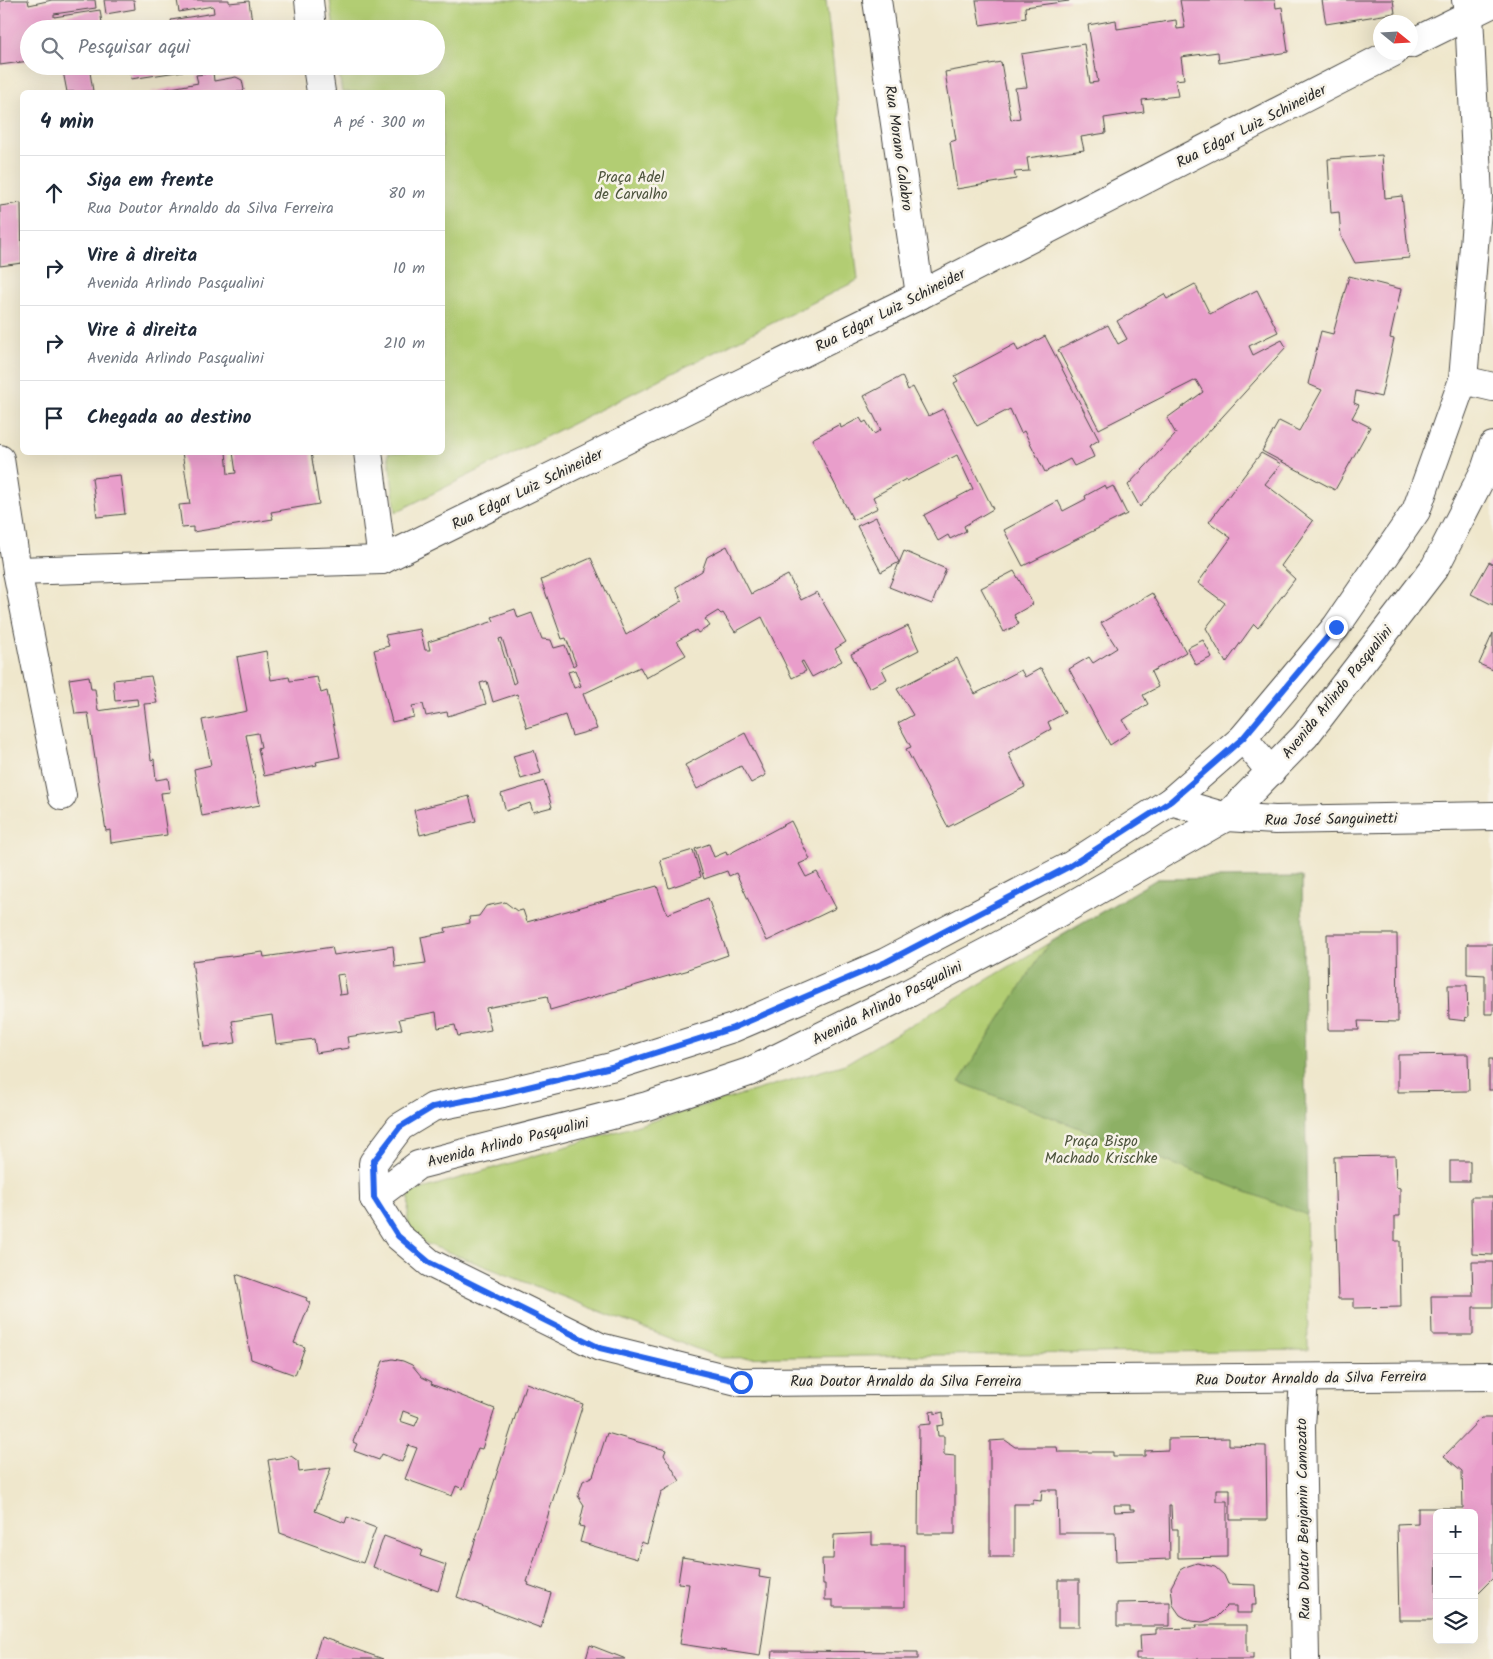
<!DOCTYPE html>
<html lang="pt">
<head>
<meta charset="utf-8">
<style>
	body { margin:0; font-family:Kalam,sans-serif; background:#f6f6f7; color:#1f2937 }
	.controls { position:absolute; right:15px; bottom:15px; display:grid; overflow:hidden; border-radius:8px; box-shadow:0 5px 20px #0002 }
	.controls button { width:45px; height:45px; display:grid; place-items:center; padding:0; border:0; border-bottom:1px solid #e0e1e3; background:#fff; color:#1f2937; font:25px sans-serif }
	.compass { position:absolute; left:1373px; top:15px; width:45px; height:45px; border-radius:50%; background:#fff; box-shadow:0 5px 20px #0002; rotate:108deg }
	.stop { position:absolute; width:15px; height:15px; margin:-11px; border:4px solid #2563eb; border-radius:50%; background:#fff }
	.stop.end { background:#2563eb; border-color:#fff; box-shadow:0 1px 5px #0008 }
	.list { margin:0; padding:0; list-style:none }
	h2 { display:flex; justify-content:space-between; align-items:center; height:65px; margin:0; padding:0 20px; font-size:21px }
	h2 small { font-size:16px; font-weight:400; color:#747a83 }
	.list li { display:grid; grid-template-columns:32px 1fr auto; gap:15px; align-items:center; box-sizing:border-box; height:75px; padding:0 20px; border-top:1px solid #e0e1e3 }
	.list b { display:block; font-size:19px; white-space:nowrap }
	.list p { margin:0; font-size:16px; white-space:nowrap; color:#747a83 }
	.list em { font-size:16px; font-style:normal; color:#747a83 }
	.icon { flex:none; width:28px; height:28px; fill:none; stroke:currentColor; stroke-width:2; stroke-linecap:round; stroke-linejoin:round }
	.map { position:relative; flex:none; width:1493px; height:1659px; overflow:hidden }
	.search { position:absolute; background:#fff; box-shadow:0 5px 20px #0002; left:20px; top:20px; width:425px; height:55px; display:flex; align-items:center; gap:12px; box-sizing:border-box; padding:0 18px; border-radius:28px; color:#747a83; font-size:19px }
	.panel { position:absolute; background:#fff; box-shadow:0 5px 20px #0002; left:20px; top:90px; width:425px; height:365px; border-radius:8px }
	.map>svg:first-child { display:block }
	.green { fill:#b2cd73; stroke:#6e7c4f }
	.forest { fill:#8db065; stroke:#5c6e48 }
	.building { fill:#e99ecb; fill-rule:evenodd }
	.lines { fill:none; stroke-linecap:round; stroke-linejoin:round }
	.minor-casing { stroke:#484743; stroke-width:30 }
	.minor { stroke:#fff; stroke-width:28 }
	.route { stroke:#2563eb; stroke-width:6 }
	.labels { text-anchor:middle; stroke-width:5; stroke-linejoin:round; paint-order:stroke }
	.street-label { font-size:15px; fill:#2b2b2b; stroke:#f7f3e8 }
	.park-label { font-size:15px; fill:#4d543d; stroke:#f7f3e8 }
</style>
</head>
<body>
<div class="map">
<svg width="1493" height="1659" viewBox="0 0 1493 1659">
	<rect width="100%" height="100%" fill="#f7f3e8"/>
	<filter id="ink" filterUnits="userSpaceOnUse"><feTurbulence type="fractalNoise" baseFrequency=".02" numOctaves="2"/><feDisplacementMap in="SourceGraphic" scale="10" xChannelSelector="R" yChannelSelector="G"/><feConvolveMatrix kernelMatrix="1 2 1 2 8 2 1 2 1" color-interpolation-filters="sRGB"/></filter>
	<filter id="wash" filterUnits="userSpaceOnUse"><feTurbulence type="fractalNoise" baseFrequency=".0096" numOctaves="4" result="noise"/><feDisplacementMap in="SourceGraphic" scale="20" xChannelSelector="R" yChannelSelector="G"/><feGaussianBlur stdDeviation="1.12" result="paint"/><feColorMatrix in="noise" values="0 0 0 0 0 0 0 0 0 0 0 0 0 0 0 0 0 1.4 0 .05"/><feComposite in="paint" operator="in"/></filter>
	<g filter="url(#wash)">
		<rect width="100%" height="100%" fill="#efe7cc"/>
		<g class="green">
			<path d="M 330,0 L 826,0 L 858,280 L 396,512 L 388,453 L 442,452 L 442,92 L 342,92 L 338,66 L 436,66 L 436,29 L 334,29 Z"/>
			<path d="M 1302,877 L 1308,1350 L 720,1358 L 407,1236 L 409,1193 L 845,1064 L 1157,879 Z"/>
		</g>
		<path class="forest" d="M 1302,877 L 1307,1215 L 959,1082 L 1048,944 L 1157,879 Z"/>
		<g id="blocks">
			<g class="building">
				<path d="M 8,0 L 28,0 L 29,5 L 52,0 L 95,0 L 96,8 L 54,14 L 54,17 L 100,10 L 102,23 L 83,26 L 84,29 L 29,29 L 29,61 L 0,65 L 0,1 Z"/>
				<path d="M 104,0 L 134,0 L 135,9 L 106,14 Z"/>
				<path d="M 177,0 L 229,0 L 229,3 L 249,1 L 253,29 L 146,29 L 172,24 L 171,20 L 214,13 L 213,6 L 179,12 Z"/>
				<path d="M 976,0 L 1069,0 L 1069,1 L 1025,7 L 1026,18 L 980,25 Z"/>
				<path d="M 1180,0 L 1275,0 L 1276,8 L 1282,7 L 1288,52 L 1219,63 L 1218,52 L 1181,57 L 1184,79 L 1175,80 L 1178,96 L 1142,100 L 1144,112 L 1104,118 L 1106,133 L 1081,137 L 1084,150 L 1027,158 L 1029,171 L 1014,172 L 1016,179 L 957,189 L 950,142 L 956,140 L 945,72 L 1001,62 L 1011,120 L 1020,118 L 1015,88 L 1027,87 L 1021,54 L 1084,44 L 1090,83 L 1098,82 L 1088,25 L 1116,20 L 1117,29 L 1176,20 L 1177,29 L 1185,28 Z"/>
				<path d="M 1322,0 L 1393,0 L 1395,13 L 1326,24 Z"/>
				<path d="M 62,66 L 89,66 L 93,91 L 67,92 Z"/>
				<path d="M 129,66 L 247,66 L 247,67 L 213,72 L 214,81 L 236,77 L 242,80 L 244,90 L 242,92 L 150,92 L 198,83 L 196,75 L 205,74 L 203,68 L 131,79 Z"/>
				<path d="M 1382,155 L 1385,198 L 1402,196 L 1409,258 L 1355,263 L 1341,236 L 1339,212 L 1331,213 L 1328,159 Z"/>
				<path d="M 21,203 L 22,263 L 0,266 L 0,206 Z"/>
				<path d="M 1349,276 L 1401,289 L 1390,338 L 1394,339 L 1381,397 L 1356,391 L 1354,403 L 1359,405 L 1352,418 L 1370,427 L 1335,490 L 1262,451 L 1279,421 L 1299,431 L 1322,390 L 1308,384 L 1321,331 L 1333,334 Z"/>
				<path d="M 1195,284 L 1210,314 L 1257,290 L 1278,332 L 1249,346 L 1253,355 L 1282,340 L 1286,347 L 1140,507 L 1128,485 L 1176,434 L 1167,418 L 1203,392 L 1196,380 L 1099,429 L 1058,350 L 1108,325 L 1118,344 L 1127,339 L 1117,321 L 1164,294 L 1167,299 Z"/>
				<path d="M 1045,336 L 1099,440 L 1089,446 L 1094,457 L 1074,466 L 1070,459 L 1045,472 L 1024,431 L 1021,433 L 1010,409 L 977,426 L 954,383 L 958,381 L 955,376 L 1015,344 L 1018,351 Z"/>
				<path d="M 902,376 L 908,390 L 913,387 L 928,416 L 943,409 L 993,509 L 964,526 L 966,531 L 950,539 L 948,535 L 938,541 L 924,515 L 973,489 L 957,455 L 907,481 L 906,479 L 873,497 L 878,508 L 853,520 L 812,439 L 840,424 L 841,428 L 860,418 L 863,423 L 866,421 L 874,434 L 881,430 L 864,396 Z"/>
				<path d="M 182,452 L 226,452 L 228,474 L 236,473 L 233,452 L 311,452 L 319,504 L 271,512 L 273,519 L 193,532 L 193,527 L 182,528 L 179,505 L 190,504 Z"/>
				<path d="M 1261,453 L 1281,464 L 1265,484 L 1313,521 L 1281,566 L 1295,579 L 1258,628 L 1254,624 L 1226,663 L 1206,628 L 1225,603 L 1198,583 L 1231,538 L 1209,522 Z"/>
				<path d="M 120,475 L 125,514 L 97,517 L 92,478 Z"/>
				<path d="M 1105,485 L 1107,489 L 1113,486 L 1127,514 L 1023,566 L 1004,530 L 1058,501 L 1063,511 L 1086,499 L 1085,496 Z"/>
				<path d="M 876,517 L 899,562 L 881,572 L 857,526 Z"/>
				<path d="M 727,546 L 751,594 L 788,575 L 801,600 L 817,592 L 846,642 L 835,649 L 842,661 L 812,677 L 803,661 L 801,662 L 806,671 L 792,678 L 762,617 L 735,632 L 723,613 L 721,614 L 718,611 L 705,619 L 710,626 L 698,633 L 696,630 L 677,641 L 686,655 L 646,678 L 640,667 L 583,694 L 597,729 L 572,736 L 565,715 L 527,728 L 517,694 L 493,702 L 487,681 L 480,683 L 486,704 L 448,716 L 447,712 L 426,716 L 423,704 L 412,706 L 414,717 L 392,722 L 374,650 L 389,646 L 385,635 L 420,629 L 425,650 L 430,650 L 428,642 L 494,621 L 492,617 L 515,609 L 518,618 L 532,613 L 542,639 L 551,640 L 554,648 L 565,645 L 573,666 L 576,664 L 566,638 L 562,639 L 541,580 L 591,558 L 626,635 L 682,601 L 676,587 L 702,571 L 707,557 ZM 502,638 L 516,682 L 513,684 L 499,639 ZM 575,670 L 581,686 L 574,688 L 568,672 Z"/>
				<path d="M 904,551 L 946,569 L 932,604 L 889,587 Z"/>
				<path d="M 1489,562 L 1493,564 L 1493,605 L 1471,594 Z"/>
				<path d="M 1014,571 L 1033,604 L 1014,615 L 1019,624 L 1004,632 L 981,588 Z"/>
				<path d="M 1152,593 L 1186,652 L 1151,672 L 1158,687 L 1143,695 L 1148,704 L 1123,720 L 1130,732 L 1110,745 L 1069,669 L 1089,657 L 1093,663 L 1117,648 L 1101,623 Z"/>
				<path d="M 908,626 L 919,650 L 882,669 L 887,679 L 869,688 L 851,654 Z"/>
				<path d="M 1493,633 L 1493,670 L 1479,664 Z"/>
				<path d="M 1203,640 L 1212,657 L 1196,665 L 1187,648 Z"/>
				<path d="M 266,651 L 271,680 L 289,677 L 290,681 L 317,677 L 321,693 L 327,691 L 340,757 L 316,762 L 317,765 L 264,776 L 258,748 L 261,747 L 258,733 L 246,735 L 260,805 L 202,816 L 194,769 L 211,765 L 202,720 L 247,711 L 237,657 Z"/>
				<path d="M 957,658 L 975,694 L 1021,670 L 1025,677 L 1041,668 L 1065,713 L 1048,722 L 1051,729 L 1008,753 L 1025,787 L 948,827 L 906,749 L 911,747 L 898,723 L 913,715 L 897,689 Z"/>
				<path d="M 89,676 L 91,689 L 95,689 L 98,711 L 138,705 L 137,699 L 115,701 L 113,680 L 151,676 L 157,703 L 144,704 L 151,760 L 154,759 L 156,780 L 168,778 L 170,792 L 161,793 L 167,835 L 111,843 L 110,830 L 106,831 L 88,713 L 75,714 L 69,679 Z"/>
				<path d="M 745,733 L 766,775 L 751,783 L 741,766 L 697,789 L 685,765 Z"/>
				<path d="M 534,750 L 541,773 L 521,779 L 513,756 Z"/>
				<path d="M 544,781 L 552,807 L 533,812 L 530,803 L 506,811 L 501,794 Z"/>
				<path d="M 469,796 L 476,821 L 420,835 L 414,810 Z"/>
				<path d="M 791,821 L 810,859 L 799,864 L 806,877 L 817,872 L 836,908 L 767,941 L 736,873 L 729,876 L 727,871 L 704,879 L 695,849 L 709,844 L 714,857 L 726,852 L 727,855 Z"/>
				<path d="M 693,850 L 701,877 L 669,888 L 660,860 Z"/>
				<path d="M 657,886 L 667,914 L 708,898 L 728,955 L 688,969 L 689,970 L 550,1010 L 547,996 L 486,1008 L 491,1030 L 458,1036 L 455,1025 L 438,1028 L 436,1012 L 399,1019 L 402,1029 L 347,1037 L 349,1048 L 316,1053 L 314,1039 L 276,1044 L 272,1015 L 232,1021 L 236,1043 L 204,1047 L 192,961 L 263,952 L 264,957 L 332,947 L 334,955 L 393,946 L 395,967 L 426,963 L 421,937 L 446,932 L 445,928 L 470,923 L 469,917 L 479,916 L 486,906 L 505,902 L 517,911 L 523,910 L 527,922 ZM 344,974 L 347,994 L 340,995 L 337,975 Z"/>
				<path d="M 1327,934 L 1397,934 L 1398,1022 L 1358,1021 L 1359,1030 L 1328,1030 Z"/>
				<path d="M 1467,944 L 1493,944 L 1493,1014 L 1485,1014 L 1485,975 L 1467,974 Z"/>
				<path d="M 1448,985 L 1467,985 L 1468,1017 L 1465,1018 L 1466,1021 L 1449,1019 Z"/>
				<path d="M 1468,1054 L 1469,1091 L 1398,1092 L 1398,1055 Z"/>
				<rect x="1489" y="1059" width="4" height="31"/>
				<path d="M 1395,1156 L 1396,1187 L 1400,1188 L 1400,1216 L 1395,1216 L 1395,1241 L 1400,1241 L 1401,1307 L 1354,1308 L 1354,1299 L 1338,1299 L 1334,1157 Z"/>
				<rect x="1450" y="1161" width="20" height="20"/>
				<path d="M 1471,1197 L 1493,1197 L 1493,1255 L 1472,1254 Z"/>
				<path d="M 1472,1262 L 1493,1262 L 1493,1307 L 1473,1307 L 1473,1335 L 1432,1335 L 1431,1296 L 1473,1296 Z"/>
				<path d="M 236,1274 L 272,1287 L 273,1286 L 307,1298 L 306,1300 L 310,1303 L 294,1343 L 305,1347 L 295,1375 L 251,1359 Z"/>
				<path d="M 393,1359 L 403,1361 L 412,1365 L 422,1377 L 432,1382 L 431,1384 L 495,1409 L 482,1449 L 478,1448 L 463,1489 L 456,1486 L 452,1496 L 405,1479 L 417,1448 L 408,1445 L 402,1462 L 382,1454 L 379,1460 L 354,1451 L 357,1444 L 353,1442 L 383,1361 ZM 403,1411 L 419,1417 L 415,1426 L 400,1421 Z"/>
				<path d="M 526,1383 L 583,1404 L 527,1582 L 529,1583 L 528,1585 L 551,1593 L 541,1628 L 457,1597 Z"/>
				<path d="M 935,1411 L 935,1414 L 943,1412 L 944,1425 L 937,1426 L 938,1436 L 944,1436 L 944,1455 L 955,1456 L 955,1534 L 918,1534 L 919,1425 L 931,1424 L 930,1412 Z"/>
				<path d="M 1481,1418 L 1493,1418 L 1493,1578 L 1479,1592 L 1474,1592 L 1474,1513 L 1437,1513 L 1436,1620 L 1399,1620 L 1397,1524 L 1418,1523 L 1418,1508 L 1463,1508 L 1462,1471 L 1444,1456 Z"/>
				<path d="M 607,1433 L 666,1450 L 664,1455 L 680,1481 L 661,1492 L 647,1544 L 641,1542 L 637,1559 L 580,1542 L 584,1527 L 579,1526 L 584,1505 L 578,1496 L 583,1481 L 593,1476 Z"/>
				<path d="M 1229,1438 L 1229,1445 L 1266,1446 L 1267,1520 L 1230,1520 L 1230,1489 L 1216,1489 L 1216,1501 L 1227,1501 L 1227,1557 L 1178,1558 L 1178,1529 L 1172,1529 L 1171,1506 L 1169,1506 L 1170,1559 L 1116,1561 L 1115,1533 L 1058,1533 L 1057,1490 L 1042,1490 L 1041,1501 L 1033,1500 L 1033,1504 L 1014,1504 L 1014,1557 L 990,1557 L 990,1441 L 1005,1440 L 1015,1447 L 1057,1447 L 1058,1452 L 1113,1452 L 1113,1456 L 1145,1456 L 1145,1451 L 1168,1450 L 1168,1439 ZM 1114,1505 L 1130,1505 L 1130,1509 L 1135,1509 L 1135,1511 L 1115,1512 Z"/>
				<path d="M 291,1456 L 298,1461 L 299,1472 L 331,1468 L 315,1511 L 345,1523 L 347,1517 L 376,1528 L 363,1563 L 280,1533 L 268,1460 Z"/>
				<path d="M 872,1533 L 872,1545 L 905,1545 L 905,1607 L 833,1607 L 833,1600 L 825,1600 L 825,1584 L 823,1584 L 822,1559 L 833,1559 L 834,1535 Z"/>
				<path d="M 384,1536 L 422,1550 L 420,1556 L 446,1565 L 438,1591 L 373,1567 Z"/>
				<path d="M 682,1557 L 760,1570 L 759,1577 L 771,1579 L 760,1656 L 680,1644 L 689,1584 L 678,1583 Z"/>
				<path d="M 1197,1563 L 1215,1567 L 1224,1575 L 1228,1584 L 1255,1585 L 1256,1605 L 1252,1605 L 1252,1613 L 1236,1613 L 1236,1606 L 1227,1606 L 1215,1618 L 1203,1622 L 1191,1621 L 1180,1615 L 1173,1605 L 1171,1587 L 1180,1570 L 1185,1567 Z"/>
				<rect x="1058" y="1580" width="21" height="47"/>
				<path d="M 1170,1602 L 1170,1626 L 1117,1626 L 1117,1603 Z"/>
				<path d="M 1196,1625 L 1247,1625 L 1247,1652 L 1253,1653 L 1253,1659 L 1136,1659 L 1136,1653 L 1141,1653 L 1140,1635 L 1156,1634 L 1156,1629 L 1197,1628 Z"/>
				<path d="M 321,1637 L 383,1659 L 314,1659 Z"/>
				<path d="M 590,1645 L 626,1659 L 586,1659 Z"/>
				<path d="M 773,1651 L 918,1652 L 918,1659 L 772,1659 Z"/>
			</g>
		</g>
	</g>
	<g filter="url(#ink)">
		<use href="#blocks" fill-opacity="0" stroke="#484743" stroke-width="1"/>
		<g class="lines">
			<defs>
				<g id="minor">
					<path d="M 309,0 L 312,29"/>
					<path d="M 877,0 L 920,295"/>
					<path d="M 1410,44 L 1493,3"/>
					<path d="M 317,66 L 321,92"/>
					<path d="M 1463,380 L 1493,387"/>
					<path d="M 368,452 L 382,560"/>
					<path d="M 0,459 L 17,571 L 62,796"/>
					<path d="M 17,571 L 382,560 L 920,295 L 1394,52"/>
					<path d="M 1243,738 L 1271,772"/>
					<path d="M 1171,801 L 1226,817 L 1275,820 L 1493,816"/>
					<path d="M 374,1198 L 373,1163 L 400,1127 L 433,1107 L 503,1093 L 611,1067 L 733,1028 L 886,962 L 1070,866 L 1171,801 L 1243,738 L 1336,627 L 1416,511 L 1463,380 L 1478,197 L 1469,15 L 1466,0"/>
					<path d="M 374,1198 L 418,1165 L 647,1106 L 749,1072 L 909,993 L 1023,933 L 1226,817 L 1305,736 L 1435,567 L 1485,470 L 1493,446"/>
					<path d="M 374,1198 L 398,1236 L 430,1263 L 600,1347 L 741,1382 L 1493,1376"/>
					<path d="M 1304,1379 L 1301,1427 L 1305,1659"/>
				</g>
			</defs>
			<use href="#minor" class="minor-casing"/>
			<use href="#minor" class="minor"/>
		</g>
	</g>
	<g class="lines" filter="url(#ink)">
		<path class="route" d="M 741,1382 L 600,1348 L 430,1263 L 398,1236 L 374,1198 L 373,1162 L 400,1127 L 433,1107 L 503,1093 L 611,1067 L 733,1028 L 886,962 L 1070,866 L 1171,801 L 1243,738 L 1336,627"/>
	</g>
	<g class="labels">
		<g class="street-label">
			<text transform="translate(1251 126) rotate(-27)" y="5">Rua Edgar Luiz Schineider</text>
			<text transform="translate(899 148) rotate(82)" y="5">Rua Morano Calabro</text>
			<text transform="translate(890 310) rotate(-27)" y="5">Rua Edgar Luiz Schineider</text>
			<text transform="translate(527 489) rotate(-26)" y="5">Rua Edgar Luiz Schineider</text>
			<text transform="translate(1337 692) rotate(-51)" y="5">Avenida Arlindo Pasqualini</text>
			<text transform="translate(1331 819) rotate(-1)" y="5">Rua José Sanguinetti</text>
			<text transform="translate(887 1003) rotate(-27)" y="5">Avenida Arlindo Pasqualini</text>
			<text transform="translate(508 1142) rotate(-14)" y="5">Avenida Arlindo Pasqualini</text>
			<text transform="translate(1311 1378) rotate(-1)" y="5">Rua Doutor Arnaldo da Silva Ferreira</text>
			<text x="906" y="1386">Rua Doutor Arnaldo da Silva Ferreira</text>
			<text transform="translate(1303 1519) rotate(-91)" y="5">Rua Doutor Benjamin Camozato</text>
		</g>
		<g class="park-label">
			<text x="631" y="182">Praça Adel<tspan x="631" dy="17">de Carvalho</tspan></text>
			<text x="1101" y="1146">Praça Bispo<tspan x="1101" dy="17">Machado Krischke</tspan></text>
		</g>
	</g>
</svg>
<div class="controls">
<button>+</button>
<button>−</button>
<button><svg class="icon" aria-label="layers" viewBox="0 0 24 24"><path d="M12 4l9 5-9 5-9-5zM3 14l9 5 9-5"/></svg></button>
</div>
<svg class="compass" viewBox="-18 -18 36 36"><path d="M0-13l5 13h-10z" fill="#e53935"/><path d="M0 13l5-13h-10z" fill="#747a83"/></svg>
<div class="stop" style="left:741px;top:1382px"></div>
<div class="stop end" style="left:1336px;top:627px"></div>
<div class="search"><svg class="icon" aria-label="search" viewBox="0 0 24 24"><circle cx="10" cy="10" r="6"/><path d="M15 15l6 6"/></svg>Pesquisar aqui</div>
<section class="panel">
<h2>4 min<small>A pé · 300 m</small></h2>
<ul class="list">
<li><svg class="icon" aria-label="ahead" viewBox="0 0 24 24"><path d="M12 20V5M6 11l6-6 6 6"/></svg><div><b>Siga em frente</b><p>Rua Doutor Arnaldo da Silva Ferreira</p></div><em>80 m</em></li>
<li><svg class="icon" aria-label="right" viewBox="0 0 24 24"><path d="M7 20v-9h11M14 6l5 5-5 5"/></svg><div><b>Vire à direita</b><p>Avenida Arlindo Pasqualini</p></div><em>10 m</em></li>
<li><svg class="icon" aria-label="right" viewBox="0 0 24 24"><path d="M7 20v-9h11M14 6l5 5-5 5"/></svg><div><b>Vire à direita</b><p>Avenida Arlindo Pasqualini</p></div><em>210 m</em></li>
<li><svg class="icon" aria-label="arrive" viewBox="0 0 24 24"><path d="M6 21V4h12l-3 4 3 4H6"/></svg><div><b>Chegada ao destino</b></div></li>
</ul>
</section>
</div>
</body>
</html>
